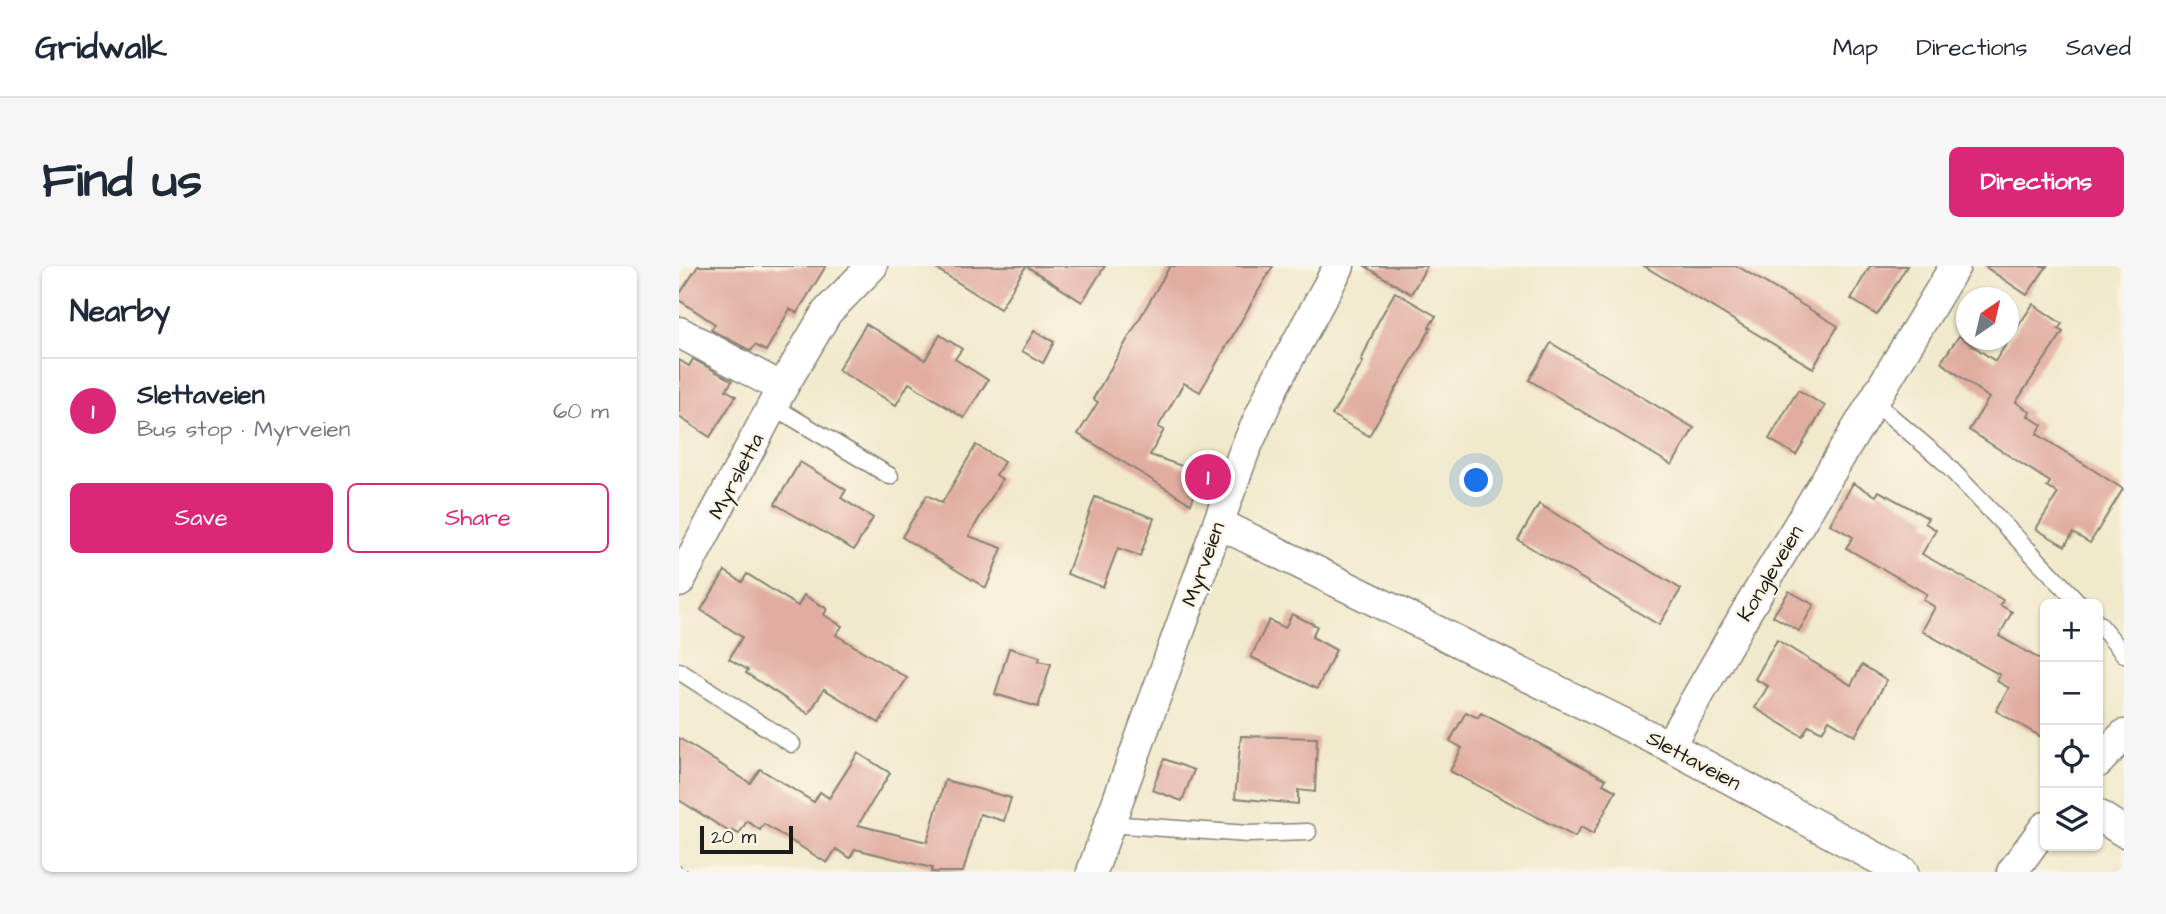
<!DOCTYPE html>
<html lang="en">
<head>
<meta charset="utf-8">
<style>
	body { margin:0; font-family:"Architects Daughter",sans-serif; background:#f6f6f7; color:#1f2937 }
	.controls { position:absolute; right:21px; bottom:21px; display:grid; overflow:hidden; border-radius:10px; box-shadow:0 2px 5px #0004 }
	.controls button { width:63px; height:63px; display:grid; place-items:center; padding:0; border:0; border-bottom:2px solid #e0e1e3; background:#fff; color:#1f2937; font:35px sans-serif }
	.compass { position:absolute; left:1277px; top:21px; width:63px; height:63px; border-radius:50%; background:#fff; box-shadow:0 2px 5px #0004; rotate:34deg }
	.scale { position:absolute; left:21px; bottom:18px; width:93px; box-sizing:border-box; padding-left:7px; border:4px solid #1c1c1c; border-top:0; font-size:19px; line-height:24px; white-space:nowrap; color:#1c1c1c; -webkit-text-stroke:5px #fcf5e5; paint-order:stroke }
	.you { position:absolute; left:798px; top:215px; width:24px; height:24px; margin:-18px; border:5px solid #fff; border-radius:50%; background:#1a73e8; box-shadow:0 0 0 10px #1a73e833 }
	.badge { display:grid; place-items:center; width:46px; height:46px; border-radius:50%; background:#db2777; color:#fff; font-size:23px; font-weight:700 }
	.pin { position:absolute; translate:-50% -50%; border:4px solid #fff; box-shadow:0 2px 7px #0006 }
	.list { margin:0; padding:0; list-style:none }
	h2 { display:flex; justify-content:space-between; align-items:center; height:91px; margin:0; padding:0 28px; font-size:30px }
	h2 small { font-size:23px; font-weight:400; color:#747a83 }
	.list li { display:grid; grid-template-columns:46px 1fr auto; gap:21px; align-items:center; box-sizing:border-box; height:105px; padding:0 28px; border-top:2px solid #e0e1e3 }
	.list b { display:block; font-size:26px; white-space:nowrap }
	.list p { margin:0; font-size:23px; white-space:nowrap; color:#747a83 }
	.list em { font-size:23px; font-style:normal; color:#747a83 }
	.actions { display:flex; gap:14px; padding:21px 28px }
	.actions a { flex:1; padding:16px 0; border:2px solid #db2777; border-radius:10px; text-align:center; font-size:24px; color:#db2777 }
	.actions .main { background:#db2777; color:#fff }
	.icon { flex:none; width:38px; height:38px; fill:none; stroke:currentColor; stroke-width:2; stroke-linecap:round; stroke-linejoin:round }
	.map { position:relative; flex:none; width:1445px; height:606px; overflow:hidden; border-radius:10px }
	header { display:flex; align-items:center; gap:42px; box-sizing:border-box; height:98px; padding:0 35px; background:#fff; border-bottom:2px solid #e0e1e3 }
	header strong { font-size:33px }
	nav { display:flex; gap:38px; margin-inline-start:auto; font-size:24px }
	.intro { display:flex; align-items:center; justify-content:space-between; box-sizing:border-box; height:168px; padding:0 42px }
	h1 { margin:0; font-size:49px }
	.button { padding:18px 32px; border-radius:10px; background:#db2777; color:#fff; font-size:24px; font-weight:700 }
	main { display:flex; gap:42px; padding:0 42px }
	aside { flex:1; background:#fff; border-radius:10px; box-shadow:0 2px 5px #0004 }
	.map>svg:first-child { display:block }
	.building { fill:#e1ada1 }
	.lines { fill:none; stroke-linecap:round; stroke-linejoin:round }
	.service-casing { stroke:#868274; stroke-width:19 }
	.minor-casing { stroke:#868274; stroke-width:33 }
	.path { stroke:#868274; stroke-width:4.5; stroke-dasharray:2 5; stroke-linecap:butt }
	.service { stroke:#fff; stroke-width:16 }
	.minor { stroke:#fff; stroke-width:30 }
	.labels { text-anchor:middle; stroke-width:5; stroke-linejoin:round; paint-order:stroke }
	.street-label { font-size:21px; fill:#1c1c1c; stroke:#fcf5e5 }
</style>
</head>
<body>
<header>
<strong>Gridwalk</strong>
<nav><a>Map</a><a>Directions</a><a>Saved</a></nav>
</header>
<div class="intro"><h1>Find us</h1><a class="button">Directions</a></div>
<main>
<aside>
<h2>Nearby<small></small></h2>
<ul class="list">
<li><span class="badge">1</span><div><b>Slettaveien</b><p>Bus stop · Myrveien</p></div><em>60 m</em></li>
</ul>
<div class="actions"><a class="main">Save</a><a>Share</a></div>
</aside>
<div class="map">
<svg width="1445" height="606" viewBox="0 0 1445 606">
	<rect width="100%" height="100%" fill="#fcf5e5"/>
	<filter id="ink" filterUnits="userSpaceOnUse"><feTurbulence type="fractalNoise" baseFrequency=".0143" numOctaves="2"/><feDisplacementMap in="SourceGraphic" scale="14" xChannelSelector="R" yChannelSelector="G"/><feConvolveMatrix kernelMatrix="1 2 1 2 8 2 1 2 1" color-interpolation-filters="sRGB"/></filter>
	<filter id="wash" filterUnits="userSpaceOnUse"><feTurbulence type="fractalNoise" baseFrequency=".00686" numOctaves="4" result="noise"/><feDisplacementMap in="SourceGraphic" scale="28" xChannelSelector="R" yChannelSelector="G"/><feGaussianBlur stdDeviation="1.57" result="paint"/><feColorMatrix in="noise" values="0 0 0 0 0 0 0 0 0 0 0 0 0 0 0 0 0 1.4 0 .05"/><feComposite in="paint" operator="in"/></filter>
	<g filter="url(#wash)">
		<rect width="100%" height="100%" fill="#f1e9cc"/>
		<g id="blocks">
			<g class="building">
				<path d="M 19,0 L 147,0 L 118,47 L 111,43 L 87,85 L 76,79 L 72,85 L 32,64 L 36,58 L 0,34 L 0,29 Z"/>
				<path d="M 253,0 L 426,0 L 403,36 L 347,0 L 321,43 Z"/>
				<path d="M 491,0 L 594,0 L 521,126 L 505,117 L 479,161 L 485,164 L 471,189 L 523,207 L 512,238 L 399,168 L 419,136 L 414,133 Z"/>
				<path d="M 686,0 L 748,0 L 732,28 Z"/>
				<path d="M 965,0 L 1058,0 L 1159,60 L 1134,102 Z"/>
				<path d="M 1191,0 L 1228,0 L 1198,49 L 1172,33 Z"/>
				<path d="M 1305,0 L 1368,0 L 1348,29 Z"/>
				<path d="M 716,26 L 757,50 L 750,61 L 752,62 L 690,170 L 653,149 L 684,96 L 682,95 L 698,58 Z"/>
				<path d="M 1354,38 L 1383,58 L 1379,63 L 1384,66 L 1337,136 L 1351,146 L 1349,150 L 1363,159 L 1358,168 L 1444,223 L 1411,277 L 1394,267 L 1386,280 L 1357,263 L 1379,227 L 1368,221 L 1371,216 L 1290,164 L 1310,132 L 1262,96 L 1280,70 L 1316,95 Z"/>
				<path d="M 187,58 L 246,94 L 261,69 L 283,83 L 276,93 L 309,114 L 285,152 L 230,117 L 217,139 L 159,104 Z"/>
				<path d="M 355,65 L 375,76 L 364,97 L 343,85 Z"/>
				<path d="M 872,77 L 1015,162 L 993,199 L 850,114 Z"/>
				<path d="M 14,93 L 53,115 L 47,124 L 57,130 L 31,171 L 0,151 L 0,94 L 10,100 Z"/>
				<path d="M 1119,124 L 1146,140 L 1117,189 L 1090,173 Z"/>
				<path d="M 297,179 L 325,196 L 317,209 L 323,213 L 290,270 L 323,282 L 307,322 L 223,271 L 248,229 L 263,237 Z"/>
				<path d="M 121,196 L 167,224 L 162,232 L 194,252 L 175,284 L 96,238 Z"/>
				<path d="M 1174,217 L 1197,230 L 1200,225 L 1249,252 L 1246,257 L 1257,264 L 1243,288 L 1324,334 L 1321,339 L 1333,346 L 1320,370 L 1366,396 L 1366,473 L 1317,445 L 1330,422 L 1318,415 L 1321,409 L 1243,365 L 1256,341 L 1244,334 L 1248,328 L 1167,282 L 1174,271 L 1151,258 Z"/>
				<path d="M 416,231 L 475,252 L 461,290 L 439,282 L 424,321 L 388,308 Z"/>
				<path d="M 860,238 L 1002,323 L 980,359 L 839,274 Z"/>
				<path d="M 46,305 L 63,316 L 68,308 L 119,340 L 125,329 L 148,343 L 145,349 L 163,360 L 157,369 L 228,412 L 200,457 L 145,423 L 130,448 L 67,407 L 69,404 L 50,393 L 63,371 L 22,344 Z"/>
				<path d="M 1110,325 L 1135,339 L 1120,365 L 1094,350 Z"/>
				<path d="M 613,348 L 638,360 L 633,371 L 657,384 L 638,423 L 572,391 L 590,354 L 606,362 Z"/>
				<path d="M 1098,374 L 1172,419 L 1183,399 L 1208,414 L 1176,470 L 1150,454 L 1143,466 L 1130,459 L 1123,470 L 1076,442 L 1089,420 L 1076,413 Z"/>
				<path d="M 330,382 L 361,391 L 360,395 L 372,398 L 359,441 L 316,428 Z"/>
				<path d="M 787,446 L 799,452 L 802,447 L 927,513 L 924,518 L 937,525 L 914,568 L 902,561 L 896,571 L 771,505 L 783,482 L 771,475 Z"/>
				<path d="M 562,470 L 638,472 L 636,526 L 619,524 L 619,538 L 556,532 Z"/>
				<path d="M 0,472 L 71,517 L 81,503 L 135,536 L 141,526 L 150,532 L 179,487 L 211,507 L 179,559 L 248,576 L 266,514 L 332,532 L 325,555 L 301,548 L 284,606 L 252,606 L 253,602 L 176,583 L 171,592 L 157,583 L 148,597 L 85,558 L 81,564 L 68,555 L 60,568 L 54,565 L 52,567 L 0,534 Z"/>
				<path d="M 485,493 L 515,504 L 503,535 L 473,524 Z"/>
			</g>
		</g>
	</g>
	<g filter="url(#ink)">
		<use href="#blocks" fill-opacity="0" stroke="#868274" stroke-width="2"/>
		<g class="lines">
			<defs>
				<g id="service">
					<path d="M 1195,136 L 1262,193 L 1401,338"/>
					<path d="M 94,140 L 211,210"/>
					<path d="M 1419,357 L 1445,388"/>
					<path d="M 0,405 L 113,478"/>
					<path d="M 430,558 L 569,568 L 629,566"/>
				</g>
				<g id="minor">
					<path d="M 0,66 L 103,122"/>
					<path d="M 539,257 L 990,480 L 1224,606"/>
					<path d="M 0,316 L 103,122 L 148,46 L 193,0"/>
					<path d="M 990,480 L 1069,343 L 1276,0"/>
					<path d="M 1419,496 L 1445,469"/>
					<path d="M 1419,549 L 1445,566"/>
					<path d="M 413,606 L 565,186 L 595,119 L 660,0"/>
					<path d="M 1333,606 L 1366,561"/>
				</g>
			</defs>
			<use href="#service" class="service-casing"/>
			<use href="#minor" class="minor-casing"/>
			<path class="path" d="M 0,601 L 8,606"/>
			<use href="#service" class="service"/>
			<use href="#minor" class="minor"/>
		</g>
	</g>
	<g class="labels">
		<g class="street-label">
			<text transform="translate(57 210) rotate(-62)" y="7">Myrsletta</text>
			<text transform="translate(524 298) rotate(-70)" y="7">Myrveien</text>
			<text transform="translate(1091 307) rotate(-59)" y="7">Kongleveien</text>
			<text transform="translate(1015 494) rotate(28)" y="7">Slettaveien</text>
		</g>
	</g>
</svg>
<div class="controls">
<button>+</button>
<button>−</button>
<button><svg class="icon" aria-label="locate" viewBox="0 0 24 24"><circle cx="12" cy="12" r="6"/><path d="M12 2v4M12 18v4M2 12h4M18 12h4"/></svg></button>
<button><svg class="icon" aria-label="layers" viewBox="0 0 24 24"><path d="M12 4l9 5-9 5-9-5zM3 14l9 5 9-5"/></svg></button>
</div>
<svg class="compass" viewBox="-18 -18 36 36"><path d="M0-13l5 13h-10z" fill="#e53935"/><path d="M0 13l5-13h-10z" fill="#747a83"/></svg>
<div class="scale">20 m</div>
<div class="you"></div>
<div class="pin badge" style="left:529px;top:211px">1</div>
</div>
</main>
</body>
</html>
